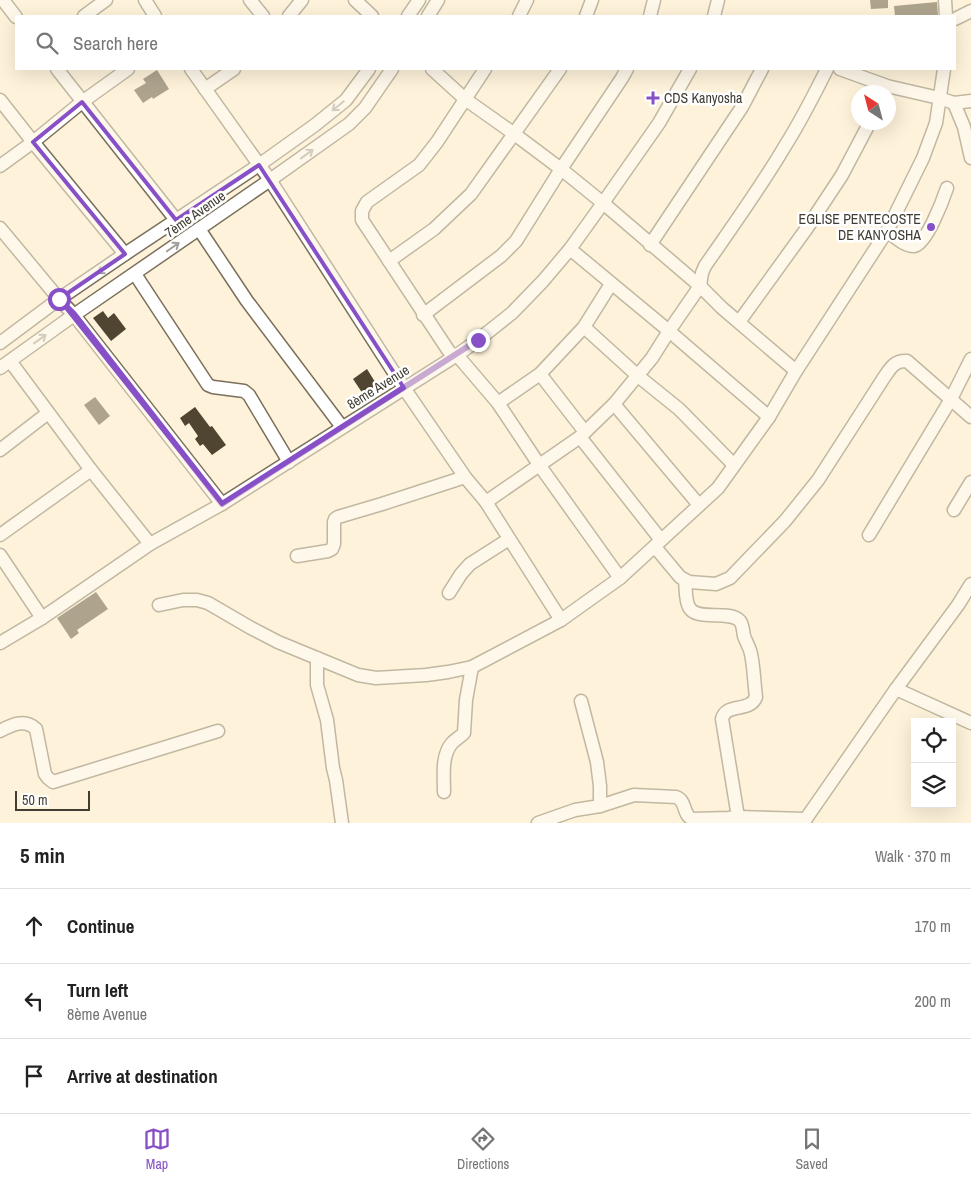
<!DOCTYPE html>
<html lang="en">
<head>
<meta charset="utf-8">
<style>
	body { margin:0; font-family:"Archivo Narrow",sans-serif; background:#f6f6f6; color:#222 }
	.controls { position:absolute; right:15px; bottom:15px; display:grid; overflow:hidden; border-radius:0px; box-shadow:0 5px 20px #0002 }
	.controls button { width:45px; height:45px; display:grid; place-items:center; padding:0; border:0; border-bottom:1px solid #e0e0e0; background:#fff; color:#222; font:25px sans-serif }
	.compass { position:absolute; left:851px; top:85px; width:45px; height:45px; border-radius:50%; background:#fff; box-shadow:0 5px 20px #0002; rotate:324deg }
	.scale { position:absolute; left:15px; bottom:12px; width:75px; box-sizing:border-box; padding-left:5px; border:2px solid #413d33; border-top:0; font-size:14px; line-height:18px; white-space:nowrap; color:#413d33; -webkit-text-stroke:4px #fff; paint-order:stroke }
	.stop { position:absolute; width:15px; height:15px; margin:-11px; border:4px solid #8750c7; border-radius:50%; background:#fff }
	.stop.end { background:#8750c7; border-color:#fff; box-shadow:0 1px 5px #0008 }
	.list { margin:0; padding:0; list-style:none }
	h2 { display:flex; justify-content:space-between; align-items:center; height:65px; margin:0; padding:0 20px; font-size:21px }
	h2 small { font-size:16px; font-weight:400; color:#767676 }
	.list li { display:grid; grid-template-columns:32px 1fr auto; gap:15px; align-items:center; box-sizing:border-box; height:75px; padding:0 20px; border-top:1px solid #e0e0e0 }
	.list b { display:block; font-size:19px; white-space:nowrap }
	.list p { margin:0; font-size:16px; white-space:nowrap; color:#767676 }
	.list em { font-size:16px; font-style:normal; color:#767676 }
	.icon { flex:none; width:28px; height:28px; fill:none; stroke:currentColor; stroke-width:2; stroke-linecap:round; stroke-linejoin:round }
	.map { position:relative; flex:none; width:971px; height:823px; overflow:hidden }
	.search { position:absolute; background:#fff; box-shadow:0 5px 20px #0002; left:15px; right:15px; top:15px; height:55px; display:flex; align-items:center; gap:12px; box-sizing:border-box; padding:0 18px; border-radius:0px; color:#767676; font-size:19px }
	.sheet { height:290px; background:#fff }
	nav { display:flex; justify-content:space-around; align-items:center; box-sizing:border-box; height:70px; border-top:1px solid #e0e0e0; background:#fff; font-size:14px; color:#767676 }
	nav a { display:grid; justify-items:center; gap:2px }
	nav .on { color:#8750c7 }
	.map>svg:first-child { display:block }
	.building { fill:#4f4531 }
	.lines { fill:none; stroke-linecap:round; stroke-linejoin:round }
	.minor-casing { stroke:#7a6f5a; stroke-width:15 }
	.minor { stroke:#fff; stroke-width:12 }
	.oneway { stroke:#a09e99 }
	.route { stroke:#8750c7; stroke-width:6 }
	.marked { fill:none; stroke:#8750c7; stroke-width:4; stroke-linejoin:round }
	.poi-dot { fill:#8750c7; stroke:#fff; stroke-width:2 }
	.labels { text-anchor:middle; stroke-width:5; stroke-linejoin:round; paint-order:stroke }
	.poi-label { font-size:14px; fill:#413d33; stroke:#fff; text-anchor:start }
	.street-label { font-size:14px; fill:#413d33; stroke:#fff }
</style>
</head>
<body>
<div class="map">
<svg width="971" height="823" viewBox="0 0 971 823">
	<rect width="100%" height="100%" fill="#fef2da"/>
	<g class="building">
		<path d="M 870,0 L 888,0 L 888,8 L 871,9 Z"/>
		<path d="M 937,2 L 938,16 L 895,16 L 894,6 Z"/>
		<path d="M 157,70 L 169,89 L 153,99 L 152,97 L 143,103 L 134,90 L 146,83 L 143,79 Z"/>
		<path d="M 103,311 L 108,318 L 114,313 L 126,329 L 111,341 L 93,318 Z"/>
		<path d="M 367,369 L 377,385 L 363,394 L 353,379 Z"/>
		<path d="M 95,397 L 110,416 L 99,425 L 84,405 Z"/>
		<path d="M 195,407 L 210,427 L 212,426 L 226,445 L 212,455 L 203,444 L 200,446 L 195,439 L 198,436 L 189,423 L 185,426 L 180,418 Z"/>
		<path d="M 96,592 L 108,609 L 77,630 L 79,633 L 71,639 L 57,618 Z"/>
	</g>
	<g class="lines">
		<defs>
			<g id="minor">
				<path d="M 3,0 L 16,17"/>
				<path d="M 145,0 L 155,16"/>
				<path d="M 250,0 L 263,16"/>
				<path d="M 355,0 L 372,16"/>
				<path d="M 945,0 L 946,16"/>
				<path d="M 84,16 L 106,0"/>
				<path d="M 289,16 L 302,0"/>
				<path d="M 408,16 L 419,0"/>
				<path d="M 428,16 L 438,0"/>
				<path d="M 519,16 L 527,0"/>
				<path d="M 586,16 L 592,0"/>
				<path d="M 650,16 L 654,0"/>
				<path d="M 714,16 L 718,0"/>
				<path d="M 955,19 L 971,11"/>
				<path d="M 57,69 L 176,220"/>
				<path d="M 191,69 L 270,180 L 404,388 L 465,477 L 486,502 L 561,620"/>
				<path d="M 432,69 L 465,99 L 513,133 L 561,169 L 603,203 L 700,286 L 722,308 L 796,371"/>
				<path d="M 485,69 L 437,142 L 419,165 L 367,202 L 362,211 L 362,220 L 448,350 L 451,354 L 457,355 L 498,403 L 540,466 L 620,578"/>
				<path d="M 840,69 L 887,86 L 939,98 L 954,103 L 971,101"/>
				<path d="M 205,89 L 234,69"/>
				<path d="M 0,100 L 33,142 L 125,254"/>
				<path d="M 954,103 L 964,127 L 971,158"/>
				<path d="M 0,166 L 33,142 L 82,102 L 128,69"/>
				<path d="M 0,228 L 59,299 L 74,315 L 222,504"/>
				<path d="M 199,229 L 247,301 L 342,427"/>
				<path d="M 887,231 C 894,236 904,246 914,246 C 926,245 943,200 947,188"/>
				<path d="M 650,245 L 742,107 L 762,69"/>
				<path d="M 570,249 L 669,331 L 769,417"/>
				<path d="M 389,261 L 434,229 L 471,194 L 560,69"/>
				<path d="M 135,274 L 208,385 L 213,387 L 244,391 L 249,395 L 289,462"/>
				<path d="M 423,315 L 501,256 L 516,241 L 561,169 L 622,78 L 627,69"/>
				<path d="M 739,322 L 807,228 L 842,175 L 870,122"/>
				<path d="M 584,327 L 638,376 L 679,409 L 734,465"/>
				<path d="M 0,343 L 59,299 L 125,254 L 259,165 L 315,125 L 346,100 L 369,69"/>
				<path d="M 10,361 L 91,470 L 150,544"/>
				<path d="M 0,368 L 74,315 L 270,180 L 349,124 L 365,108 L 392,69"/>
				<path d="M 540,374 L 585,432"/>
				<path d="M 498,403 L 540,374 L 584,327 L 611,284"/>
				<path d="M 614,404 L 699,505"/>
				<path d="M 580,437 L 661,540"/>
				<path d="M 0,450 L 48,413"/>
				<path d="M 486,502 L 580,437 L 614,404 L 652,358 L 669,331 L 700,286 L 702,273 L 705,266 C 732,227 761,187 785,146 C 801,121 814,95 827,69"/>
				<path d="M 954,510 L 971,482"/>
				<path d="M 0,535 L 91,470"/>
				<path d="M 869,535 L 951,399 L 971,359"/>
				<path d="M 655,547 L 680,577 L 689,582 L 716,584 L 730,578 L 785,521 L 818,480 L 883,379 C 890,369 894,360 907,361 L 971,417"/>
				<path d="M 0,555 L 42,618"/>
				<path d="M 297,556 L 328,551 L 332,549 L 334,544 L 334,522 L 335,519 L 338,517 L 382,504 L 465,477"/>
				<path d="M 685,580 C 686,588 685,600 689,607 C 696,622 729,609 740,621 C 743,625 743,631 744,636 C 746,642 750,648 751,654 C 754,668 754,682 756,697 C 750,713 726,702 722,719 L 738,817"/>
				<path d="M 449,593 L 461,574 L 470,564 L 509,539"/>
				<path d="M 159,605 L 183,600 L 197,600 L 208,603 L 251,628 L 278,642 L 358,675 L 376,678 L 426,675 L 448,672 L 472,667 L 561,620 L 620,578 L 718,488 L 769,417 L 796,371 L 887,231 L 923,158 L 936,123 L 944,69"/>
				<path d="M 0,643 L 42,618 L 150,544 L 222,504 L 457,355 L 478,340 L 512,313 L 543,281 L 570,249 L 603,203 L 659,123 L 690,69"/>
				<path d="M 317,658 L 317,685 L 327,720 L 333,768 L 336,780 L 342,823"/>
				<path d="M 896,689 L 971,723"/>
				<path d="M 581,701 L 597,762 L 600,786 L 600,806"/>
				<path d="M 0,731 C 11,725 25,718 36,729 L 45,774 L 48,778 L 53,782 L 218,731"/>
				<path d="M 444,792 C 444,776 441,756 452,743 C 456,739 460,737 464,733 L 466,700 L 472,667"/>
				<path d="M 538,823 L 575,810 L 600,806 L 634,795 L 676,797 C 687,801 682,814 692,819 L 728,818 L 738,817 L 806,819"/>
				<path d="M 803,823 L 896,689 L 958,605 L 971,584"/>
			</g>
		</defs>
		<use href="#minor" class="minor-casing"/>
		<use href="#minor" class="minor"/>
	</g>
	<defs><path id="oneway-shaft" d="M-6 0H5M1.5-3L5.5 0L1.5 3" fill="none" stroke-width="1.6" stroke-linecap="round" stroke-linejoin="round" transform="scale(1.25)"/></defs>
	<g class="oneway">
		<use href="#oneway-shaft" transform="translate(338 106) rotate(141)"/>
		<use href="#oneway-shaft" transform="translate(307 154) rotate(-36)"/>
		<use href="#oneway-shaft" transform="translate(173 247) rotate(-35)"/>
		<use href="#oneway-shaft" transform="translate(104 269) rotate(145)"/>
		<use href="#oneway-shaft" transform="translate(40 339) rotate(-36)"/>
	</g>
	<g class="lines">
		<path class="route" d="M 59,299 L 74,314 L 222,504 L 478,340"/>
	</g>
	<path d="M0 0H971V823H0ZM 82,102 L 176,220 L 259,165 L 404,388 L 222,504 L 59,299 L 125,254 L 33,142 Z" fill="#fef2da" fill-opacity=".55" fill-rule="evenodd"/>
	<path class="marked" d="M 82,102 L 176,220 L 259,165 L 404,388 L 222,504 L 59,299 L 125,254 L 33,142 Z"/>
	<g class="poi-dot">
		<path d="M650.5 90.5h5v5h5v5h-5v5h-5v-5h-5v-5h5z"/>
		<circle cx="931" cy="227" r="5"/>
	</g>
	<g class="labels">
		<g class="poi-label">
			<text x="664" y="103">CDS Kanyosha</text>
			<text x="921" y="224" text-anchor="end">EGLISE PENTECOSTE<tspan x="921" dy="16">DE KANYOSHA</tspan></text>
		</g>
		<g class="street-label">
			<text transform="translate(195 214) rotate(-35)" y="5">7ème Avenue</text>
			<text transform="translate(378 387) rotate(-32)" y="5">8ème Avenue</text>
		</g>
	</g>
</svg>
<div class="controls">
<button><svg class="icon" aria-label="locate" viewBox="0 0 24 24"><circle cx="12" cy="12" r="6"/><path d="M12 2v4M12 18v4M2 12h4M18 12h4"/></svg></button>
<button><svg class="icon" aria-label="layers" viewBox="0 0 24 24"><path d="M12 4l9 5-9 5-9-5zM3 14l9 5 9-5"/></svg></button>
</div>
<svg class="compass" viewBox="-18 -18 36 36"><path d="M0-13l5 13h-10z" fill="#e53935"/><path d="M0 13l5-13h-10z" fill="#767676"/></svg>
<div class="scale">50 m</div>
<div class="stop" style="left:59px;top:299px"></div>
<div class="stop end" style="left:478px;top:340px"></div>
<div class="search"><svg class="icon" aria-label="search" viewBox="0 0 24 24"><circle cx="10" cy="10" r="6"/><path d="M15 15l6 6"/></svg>Search here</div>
</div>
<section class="sheet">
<h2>5 min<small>Walk · 370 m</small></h2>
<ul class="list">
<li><svg class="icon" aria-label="ahead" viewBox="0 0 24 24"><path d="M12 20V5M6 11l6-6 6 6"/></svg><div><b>Continue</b></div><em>170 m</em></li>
<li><svg class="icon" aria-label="left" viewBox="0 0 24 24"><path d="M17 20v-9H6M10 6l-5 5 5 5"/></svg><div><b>Turn left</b><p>8ème Avenue</p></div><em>200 m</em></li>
<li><svg class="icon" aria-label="arrive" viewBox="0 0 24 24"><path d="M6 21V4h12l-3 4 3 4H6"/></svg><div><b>Arrive at destination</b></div></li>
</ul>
</section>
<nav>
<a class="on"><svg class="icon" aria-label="map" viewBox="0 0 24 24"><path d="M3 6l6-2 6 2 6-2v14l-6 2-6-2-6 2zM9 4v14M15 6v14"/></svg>Map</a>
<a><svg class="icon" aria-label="directions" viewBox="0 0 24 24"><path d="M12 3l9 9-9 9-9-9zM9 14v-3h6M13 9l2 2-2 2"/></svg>Directions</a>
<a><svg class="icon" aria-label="saved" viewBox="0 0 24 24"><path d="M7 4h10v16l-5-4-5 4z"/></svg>Saved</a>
</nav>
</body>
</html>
